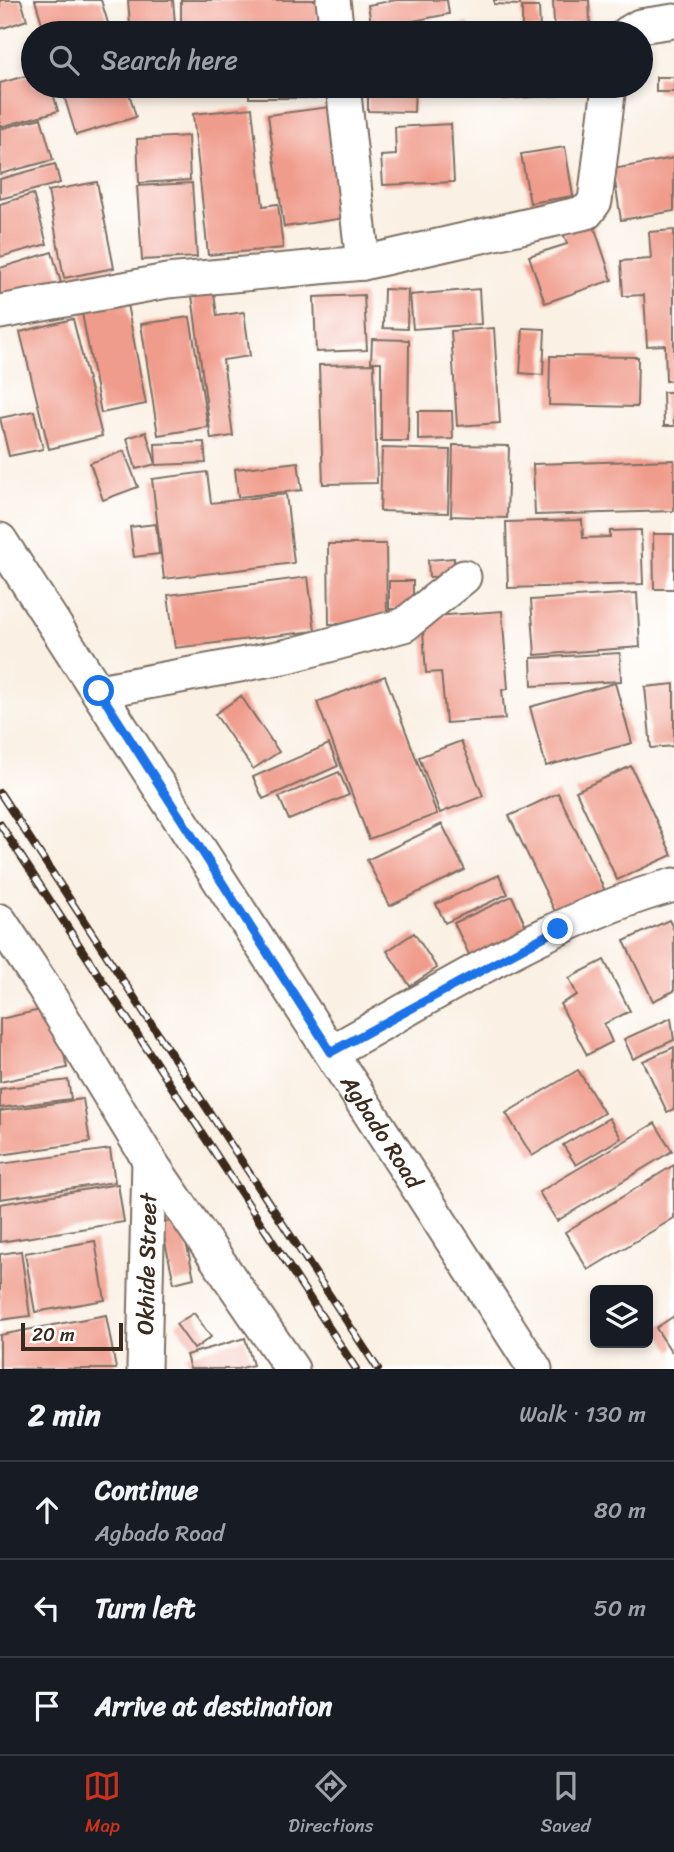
<!DOCTYPE html>
<html lang="en">
<head>
<meta charset="utf-8">
<style>
	body { margin:0; font-family:Sriracha,sans-serif; background:#20242c; color:#f1f3f6 }
	.controls { position:absolute; right:21px; bottom:21px; display:grid; overflow:hidden; border-radius:10px; box-shadow:0 4px 10px #0003 }
	.controls button { width:63px; height:63px; display:grid; place-items:center; padding:0; border:0; border-bottom:2px solid #363941; background:#171b24; color:#f1f3f6; font:35px sans-serif }
	.scale { position:absolute; left:21px; bottom:18px; width:102px; box-sizing:border-box; padding-left:7px; border:4px solid #3b2a1e; border-top:0; font-size:19px; line-height:24px; white-space:nowrap; color:#3b2a1e; -webkit-text-stroke:5px #fff; paint-order:stroke }
	.stop { position:absolute; width:21px; height:21px; margin:-16px; border:5px solid #1a73e8; border-radius:50%; background:#fff }
	.stop.end { background:#1a73e8; border-color:#fff; box-shadow:0 2px 7px #0008 }
	.list { margin:0; padding:0; list-style:none }
	h2 { display:flex; justify-content:space-between; align-items:center; height:91px; margin:0; padding:0 28px; font-size:30px }
	h2 small { font-size:23px; font-weight:400; color:#9ea1a6 }
	.list li { display:grid; grid-template-columns:46px 1fr auto; gap:21px; align-items:center; box-sizing:border-box; height:98px; padding:0 28px; border-top:2px solid #363941 }
	.list b { display:block; font-size:26px; white-space:nowrap }
	.list p { margin:0; font-size:23px; white-space:nowrap; color:#9ea1a6 }
	.list em { font-size:23px; font-style:normal; color:#9ea1a6 }
	.icon { flex:none; width:38px; height:38px; fill:none; stroke:currentColor; stroke-width:2; stroke-linecap:round; stroke-linejoin:round }
	.map { position:relative; flex:none; width:674px; height:1369px; overflow:hidden }
	.search { position:absolute; background:#171b24; box-shadow:0 4px 10px #0003; left:21px; right:21px; top:21px; height:77px; display:flex; align-items:center; gap:18px; box-sizing:border-box; padding:0 24px; border-radius:38px; color:#9ea1a6; font-size:26px }
	.sheet { height:385px; background:#171b24 }
	nav { display:flex; justify-content:space-around; align-items:center; box-sizing:border-box; height:98px; border-top:2px solid #363941; background:#171b24; font-size:19px; color:#9ea1a6 }
	nav a { display:grid; justify-items:center; gap:4px }
	nav .on { color:#c8321e }
	.map>svg:first-child { display:block }
	.building { fill:#f09c8c }
	.lines { fill:none; stroke-linecap:round; stroke-linejoin:round }
	.street-casing { stroke:#7e6f63; stroke-width:37 }
	.street { stroke:#fff; stroke-width:33 }
	.rail-casing { stroke:#3b2a1e; stroke-width:8 }
	.rail { stroke:#fff; stroke-width:5; stroke-dasharray:16; stroke-linecap:butt }
	.route { stroke:#1a73e8; stroke-width:9 }
	.labels { text-anchor:middle; stroke-width:6; stroke-linejoin:round; paint-order:stroke }
	.street-label { font-size:23px; fill:#3b2a1e; stroke:#fff }
</style>
</head>
<body>
<div class="map">
<svg width="674" height="1369" viewBox="0 0 674 1369">
	<rect width="100%" height="100%" fill="#fff"/>
	<filter id="ink" filterUnits="userSpaceOnUse"><feTurbulence type="fractalNoise" baseFrequency=".0143" numOctaves="2"/><feDisplacementMap in="SourceGraphic" scale="14" xChannelSelector="R" yChannelSelector="G"/><feConvolveMatrix kernelMatrix="1 2 1 2 8 2 1 2 1" color-interpolation-filters="sRGB"/></filter>
	<filter id="wash" filterUnits="userSpaceOnUse"><feTurbulence type="fractalNoise" baseFrequency=".00686" numOctaves="4" result="noise"/><feDisplacementMap in="SourceGraphic" scale="28" xChannelSelector="R" yChannelSelector="G"/><feGaussianBlur stdDeviation="1.57" result="paint"/><feColorMatrix in="noise" values="0 0 0 0 0 0 0 0 0 0 0 0 0 0 0 0 0 1.4 0 .05"/><feComposite in="paint" operator="in"/></filter>
	<g filter="url(#wash)">
		<rect width="100%" height="100%" fill="#faf0e3"/>
		<g id="blocks">
			<g class="building">
				<path d="M 0,0 L 21,0 L 27,20 L 0,29 Z"/>
				<path d="M 35,0 L 101,0 L 111,33 L 45,33 Z"/>
				<path d="M 128,0 L 173,0 L 175,23 L 130,26 Z"/>
				<path d="M 181,0 L 318,0 L 317,33 L 201,33 L 202,24 L 181,24 Z"/>
				<path d="M 396,0 L 447,0 L 449,14 L 372,29 L 368,5 Z"/>
				<path d="M 494,0 L 520,0 L 520,5 L 494,4 Z"/>
				<path d="M 553,0 L 589,0 L 590,23 L 554,25 Z"/>
				<path d="M 522,7 L 539,7 L 540,29 L 522,29 Z"/>
				<path d="M 469,23 L 471,33 L 416,33 L 416,32 Z"/>
				<path d="M 33,74 L 33,86 L 51,86 L 58,111 L 0,127 L 0,83 Z"/>
				<rect x="656" y="77" width="18" height="15"/>
				<path d="M 61,86 L 127,86 L 136,117 L 76,135 Z"/>
				<rect x="249" y="86" width="67" height="12"/>
				<path d="M 368,86 L 415,86 L 414,112 L 368,111 Z"/>
				<path d="M 502,86 L 556,86 L 557,95 L 503,99 Z"/>
				<path d="M 329,107 L 351,217 L 284,227 L 268,115 Z"/>
				<path d="M 252,108 L 263,206 L 278,204 L 283,248 L 208,255 L 193,114 Z"/>
				<path d="M 41,118 L 53,160 L 0,174 L 0,129 Z"/>
				<path d="M 451,124 L 454,182 L 383,185 L 381,156 L 396,155 L 395,127 Z"/>
				<path d="M 188,136 L 190,180 L 139,183 L 137,139 Z"/>
				<path d="M 565,147 L 573,196 L 530,203 L 521,154 Z"/>
				<path d="M 674,158 L 674,211 L 621,220 L 613,169 Z"/>
				<path d="M 55,164 L 60,183 L 0,199 L 0,179 Z"/>
				<path d="M 97,182 L 114,268 L 64,278 L 48,191 Z"/>
				<path d="M 192,183 L 197,257 L 142,260 L 137,186 Z"/>
				<path d="M 33,194 L 47,244 L 0,257 L 0,204 Z"/>
				<path d="M 593,223 L 612,280 L 545,303 L 529,256 L 567,244 L 563,233 Z"/>
				<path d="M 674,230 L 674,380 L 666,381 L 665,345 L 647,346 L 644,295 L 623,296 L 621,261 L 651,259 L 649,232 Z"/>
				<path d="M 52,252 L 61,283 L 0,303 L 0,268 Z"/>
				<path d="M 213,285 L 217,316 L 244,312 L 250,356 L 223,360 L 233,436 L 211,439 L 191,288 Z"/>
				<path d="M 384,289 L 408,290 L 407,329 L 383,328 Z"/>
				<path d="M 479,289 L 481,324 L 413,329 L 410,295 Z"/>
				<path d="M 364,295 L 367,350 L 316,352 L 314,297 Z"/>
				<path d="M 126,299 L 146,404 L 101,413 L 81,308 Z"/>
				<path d="M 190,317 L 208,427 L 158,435 L 141,324 Z"/>
				<path d="M 73,319 L 102,436 L 49,449 L 20,332 Z"/>
				<path d="M 494,328 L 500,423 L 457,426 L 451,331 Z"/>
				<path d="M 523,328 L 545,329 L 543,375 L 520,373 Z"/>
				<path d="M 372,339 L 409,340 L 408,441 L 381,441 L 381,362 L 371,362 Z"/>
				<path d="M 550,356 L 638,357 L 637,407 L 549,405 Z"/>
				<path d="M 374,364 L 377,483 L 323,484 L 319,365 Z"/>
				<path d="M 663,392 L 674,392 L 674,426 L 664,426 Z"/>
				<path d="M 34,411 L 43,449 L 9,456 L 0,418 Z"/>
				<path d="M 418,411 L 452,411 L 453,439 L 418,440 Z"/>
				<path d="M 146,432 L 156,464 L 136,469 L 127,438 Z"/>
				<path d="M 204,442 L 206,463 L 156,465 L 155,444 Z"/>
				<path d="M 453,445 L 509,446 L 507,518 L 451,516 Z"/>
				<path d="M 382,448 L 450,450 L 448,513 L 380,511 Z"/>
				<path d="M 124,451 L 138,487 L 103,500 L 90,463 Z"/>
				<path d="M 674,460 L 674,511 L 535,515 L 533,464 Z"/>
				<path d="M 298,462 L 302,490 L 238,497 L 235,469 Z"/>
				<path d="M 207,472 L 211,503 L 286,494 L 294,563 L 164,579 L 152,479 Z"/>
				<path d="M 582,520 L 583,538 L 610,537 L 610,531 L 641,530 L 643,584 L 508,588 L 506,522 Z"/>
				<path d="M 156,524 L 159,554 L 134,557 L 130,527 Z"/>
				<path d="M 653,534 L 674,534 L 674,589 L 654,589 Z"/>
				<path d="M 328,544 L 386,544 L 387,623 L 329,624 Z"/>
				<path d="M 454,558 L 454,576 L 429,577 L 428,560 Z"/>
				<path d="M 308,577 L 315,631 L 175,648 L 168,595 Z"/>
				<rect x="389" y="581" width="24" height="28"/>
				<path d="M 637,593 L 640,647 L 535,655 L 531,600 Z"/>
				<path d="M 502,611 L 508,689 L 502,690 L 505,719 L 446,723 L 441,672 L 426,673 L 422,617 Z"/>
				<path d="M 620,653 L 621,681 L 532,686 L 531,658 Z"/>
				<path d="M 385,676 L 437,814 L 369,839 L 317,702 Z"/>
				<path d="M 615,683 L 632,743 L 546,766 L 530,707 Z"/>
				<path d="M 674,684 L 674,746 L 651,748 L 645,687 Z"/>
				<path d="M 241,696 L 279,752 L 253,769 L 215,714 Z"/>
				<path d="M 461,741 L 483,796 L 440,813 L 419,757 Z"/>
				<path d="M 329,744 L 338,766 L 263,799 L 253,777 Z"/>
				<path d="M 631,766 L 672,855 L 617,880 L 576,791 Z"/>
				<path d="M 339,772 L 349,795 L 289,820 L 279,797 Z"/>
				<path d="M 558,793 L 609,899 L 560,922 L 509,816 Z"/>
				<path d="M 442,824 L 465,870 L 390,906 L 367,860 Z"/>
				<path d="M 499,875 L 508,894 L 445,923 L 436,904 Z"/>
				<path d="M 512,896 L 531,937 L 473,963 L 454,923 Z"/>
				<path d="M 669,920 L 674,930 L 674,991 L 653,1001 L 624,941 Z"/>
				<path d="M 414,933 L 437,968 L 410,986 L 387,951 Z"/>
				<path d="M 604,960 L 630,1011 L 604,1024 L 612,1042 L 587,1055 L 560,1004 L 577,995 L 569,978 Z"/>
				<path d="M 54,1007 L 67,1068 L 0,1082 L 0,1019 Z"/>
				<path d="M 671,1018 L 674,1040 L 633,1059 L 624,1039 Z"/>
				<path d="M 674,1047 L 674,1109 L 667,1112 L 643,1061 Z"/>
				<path d="M 578,1070 L 604,1113 L 532,1156 L 506,1113 Z"/>
				<path d="M 68,1080 L 71,1099 L 0,1108 L 0,1089 Z"/>
				<path d="M 83,1099 L 90,1142 L 0,1155 L 0,1111 Z"/>
				<path d="M 609,1118 L 621,1138 L 576,1165 L 563,1145 Z"/>
				<path d="M 655,1123 L 672,1151 L 557,1221 L 539,1192 Z"/>
				<path d="M 110,1149 L 115,1182 L 0,1199 L 0,1164 Z"/>
				<path d="M 674,1165 L 674,1218 L 588,1270 L 565,1232 Z"/>
				<path d="M 118,1184 L 124,1222 L 0,1242 L 0,1204 Z"/>
				<path d="M 181,1219 L 194,1278 L 174,1283 L 161,1223 Z"/>
				<path d="M 95,1241 L 105,1300 L 35,1312 L 25,1253 Z"/>
				<path d="M 21,1251 L 30,1316 L 0,1320 L 0,1254 Z"/>
				<path d="M 194,1313 L 211,1337 L 194,1349 L 176,1324 Z"/>
				<path d="M 106,1315 L 116,1369 L 0,1369 L 0,1335 Z"/>
				<path d="M 674,1316 L 674,1349 L 671,1351 L 656,1328 Z"/>
				<path d="M 245,1338 L 253,1365 L 238,1369 L 190,1369 L 186,1355 Z"/>
			</g>
		</g>
	</g>
	<g filter="url(#ink)">
		<use href="#blocks" fill-opacity="0" stroke="#7e6f63" stroke-width="2"/>
		<g class="lines">
			<defs>
				<g id="street">
					<path d="M 333,0 L 337,33"/>
					<path d="M 628,33 L 640,26 L 674,21"/>
					<path d="M 343,86 L 363,263"/>
					<path d="M 0,312 L 167,281 L 363,263 L 587,212 L 595,201 L 609,86"/>
					<path id="s1" d="M 0,540 L 535,1369"/>
					<path d="M 99,691 L 288,656 L 404,625 L 464,577"/>
					<path d="M 0,921 L 43,986 L 149,1160 L 292,1369"/>
					<path d="M 331,1052 C 439,993 555,917 674,885"/>
					<path id="s2" d="M 144,1369 L 149,1160"/>
				</g>
			</defs>
			<use href="#street" class="street-casing"/>
			<use href="#street" class="street"/>
			<defs>
				<g id="rail">
					<path d="M 0,793 L 378,1369"/>
					<path d="M 0,824 L 356,1369"/>
				</g>
			</defs>
			<use href="#rail" class="rail-casing"/>
			<use href="#rail" class="rail"/>
		</g>
	</g>
	<g class="lines" filter="url(#ink)">
		<path class="route" d="M 99,691 L 331,1052 L 558,929"/>
	</g>
	<g class="labels">
		<g class="street-label">
			<text dy="8" stroke="none"><textPath href="#s1" startOffset="704">Agbado Road</textPath></text>
			<text dy="8" stroke="none"><textPath href="#s2" startOffset="105">Okhide Street</textPath></text>
		</g>
	</g>
</svg>
<div class="controls">
<button><svg class="icon" aria-label="layers" viewBox="0 0 24 24"><path d="M12 4l9 5-9 5-9-5zM3 14l9 5 9-5"/></svg></button>
</div>
<div class="scale">20 m</div>
<div class="stop" style="left:99px;top:691px"></div>
<div class="stop end" style="left:558px;top:929px"></div>
<div class="search"><svg class="icon" aria-label="search" viewBox="0 0 24 24"><circle cx="10" cy="10" r="6"/><path d="M15 15l6 6"/></svg>Search here</div>
</div>
<section class="sheet">
<h2>2 min<small>Walk · 130 m</small></h2>
<ul class="list">
<li><svg class="icon" aria-label="ahead" viewBox="0 0 24 24"><path d="M12 20V5M6 11l6-6 6 6"/></svg><div><b>Continue</b><p>Agbado Road</p></div><em>80 m</em></li>
<li><svg class="icon" aria-label="left" viewBox="0 0 24 24"><path d="M17 20v-9H6M10 6l-5 5 5 5"/></svg><div><b>Turn left</b></div><em>50 m</em></li>
<li><svg class="icon" aria-label="arrive" viewBox="0 0 24 24"><path d="M6 21V4h12l-3 4 3 4H6"/></svg><div><b>Arrive at destination</b></div></li>
</ul>
</section>
<nav>
<a class="on"><svg class="icon" aria-label="map" viewBox="0 0 24 24"><path d="M3 6l6-2 6 2 6-2v14l-6 2-6-2-6 2zM9 4v14M15 6v14"/></svg>Map</a>
<a><svg class="icon" aria-label="directions" viewBox="0 0 24 24"><path d="M12 3l9 9-9 9-9-9zM9 14v-3h6M13 9l2 2-2 2"/></svg>Directions</a>
<a><svg class="icon" aria-label="saved" viewBox="0 0 24 24"><path d="M7 4h10v16l-5-4-5 4z"/></svg>Saved</a>
</nav>
</body>
</html>
